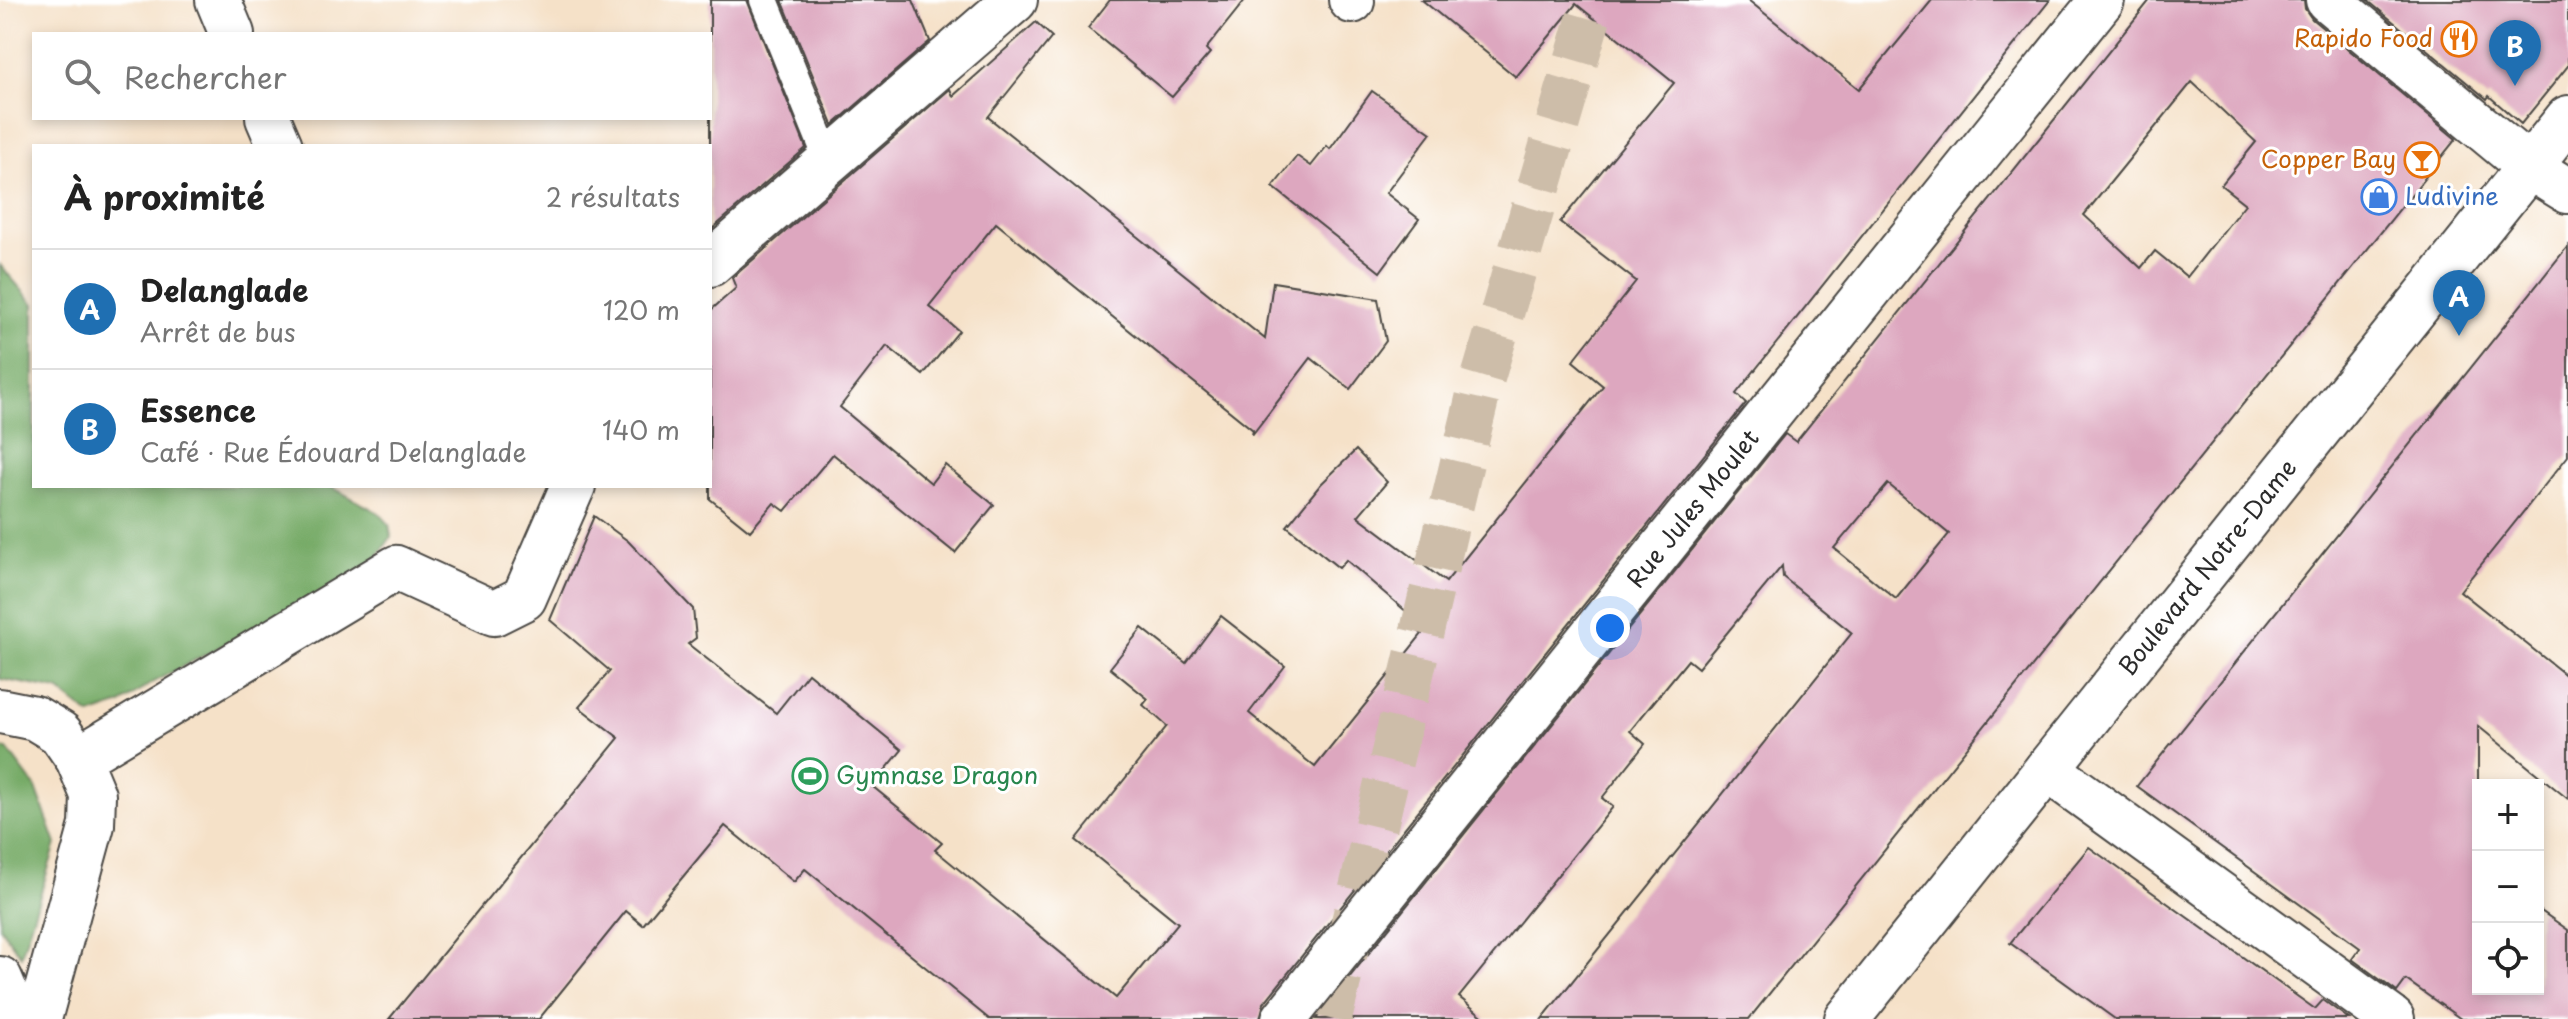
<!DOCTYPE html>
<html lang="fr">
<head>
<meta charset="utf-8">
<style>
	body { margin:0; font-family:"Playpen Sans",sans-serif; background:#f2f2f2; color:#222 }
	.controls { position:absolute; right:24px; bottom:24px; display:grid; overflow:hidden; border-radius:0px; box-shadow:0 4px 12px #0003 }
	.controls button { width:72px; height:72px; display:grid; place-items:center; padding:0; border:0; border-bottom:2px solid #e0e0e0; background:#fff; color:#222; font:40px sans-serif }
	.you { position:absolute; left:1610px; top:628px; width:28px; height:28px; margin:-20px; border:6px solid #fff; border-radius:50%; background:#1a73e8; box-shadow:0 0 0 12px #1a73e833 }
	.badge { display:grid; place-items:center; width:52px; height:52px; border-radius:50%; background:#1f6fb2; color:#fff; font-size:26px; font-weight:700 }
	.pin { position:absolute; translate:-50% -66px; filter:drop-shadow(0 2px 4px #0008) }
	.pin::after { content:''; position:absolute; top:42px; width:28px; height:24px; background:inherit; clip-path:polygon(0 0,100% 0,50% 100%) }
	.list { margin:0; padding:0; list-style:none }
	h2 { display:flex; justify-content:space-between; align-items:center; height:104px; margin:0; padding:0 32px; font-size:34px }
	h2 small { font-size:26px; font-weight:400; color:#767676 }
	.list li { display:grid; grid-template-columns:52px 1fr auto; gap:24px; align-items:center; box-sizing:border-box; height:120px; padding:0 32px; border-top:2px solid #e0e0e0 }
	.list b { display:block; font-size:30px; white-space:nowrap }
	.list p { margin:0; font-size:26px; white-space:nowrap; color:#767676 }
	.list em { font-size:26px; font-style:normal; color:#767676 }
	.icon { flex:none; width:44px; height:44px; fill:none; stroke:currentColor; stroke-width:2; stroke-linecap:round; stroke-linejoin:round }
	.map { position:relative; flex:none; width:2568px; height:1019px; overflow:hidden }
	.search { position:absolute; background:#fff; box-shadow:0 4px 12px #0003; left:32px; top:32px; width:680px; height:88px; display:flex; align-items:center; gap:20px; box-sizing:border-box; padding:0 28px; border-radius:0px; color:#767676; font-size:30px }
	.panel { position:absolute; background:#fff; box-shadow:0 4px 12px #0003; left:32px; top:144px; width:680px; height:344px; border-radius:0px }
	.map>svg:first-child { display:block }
	.forest { fill:#76aa66; stroke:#506a48; stroke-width:2 }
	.building { fill:#dda7bf; fill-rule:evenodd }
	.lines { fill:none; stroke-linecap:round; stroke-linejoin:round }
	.highway-tunnel { stroke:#cdbda9; stroke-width:44; stroke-dasharray:44 22; stroke-linecap:butt }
	.lane-casing { stroke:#494643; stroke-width:32 }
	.street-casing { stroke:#494643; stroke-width:48 }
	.secondary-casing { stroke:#494643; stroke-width:48 }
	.lane { stroke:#fff; stroke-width:28 }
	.street { stroke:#fff; stroke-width:44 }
	.secondary { stroke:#fff; stroke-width:44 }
	.labels { text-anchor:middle; stroke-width:6; stroke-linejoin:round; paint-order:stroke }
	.food-label { font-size:24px; fill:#c56008; stroke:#fff; text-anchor:end }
	.shop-label { font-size:24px; fill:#366cbe; stroke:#fff; text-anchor:start }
	.street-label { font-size:24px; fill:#2b2b2b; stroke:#fff }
	.leisure-label { font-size:24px; fill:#27864d; stroke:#fff; text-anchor:start }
</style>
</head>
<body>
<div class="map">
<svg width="2568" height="1019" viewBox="0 0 2568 1019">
	<rect width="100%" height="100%" fill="#fff"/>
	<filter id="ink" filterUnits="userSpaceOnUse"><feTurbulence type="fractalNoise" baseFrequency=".0125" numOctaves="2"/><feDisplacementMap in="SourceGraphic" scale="16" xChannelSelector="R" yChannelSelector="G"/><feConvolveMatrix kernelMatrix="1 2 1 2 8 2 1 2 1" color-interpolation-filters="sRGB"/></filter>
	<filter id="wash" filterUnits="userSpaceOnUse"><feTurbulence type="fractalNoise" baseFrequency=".006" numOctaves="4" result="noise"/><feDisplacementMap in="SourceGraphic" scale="32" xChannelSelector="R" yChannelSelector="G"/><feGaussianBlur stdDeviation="1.8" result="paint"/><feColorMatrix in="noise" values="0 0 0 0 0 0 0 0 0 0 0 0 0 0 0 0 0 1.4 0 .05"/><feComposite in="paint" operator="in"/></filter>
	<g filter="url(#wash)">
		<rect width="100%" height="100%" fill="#f5e1c8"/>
		<g class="forest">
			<path d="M 0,265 L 34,304 L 34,486 L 330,486 L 379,513 L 389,524 L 391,537 L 370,568 L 153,682 L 121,704 L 90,715 L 58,690 L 0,679 Z"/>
			<path d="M 0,748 L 7,749 L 36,788 L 56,844 L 21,956 L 0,927 Z"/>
		</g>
		<g id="blocks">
			<g class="building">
				<path d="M 710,0 L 747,0 L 806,148 L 712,229 L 710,223 Z"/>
				<path d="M 782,0 L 913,0 L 930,41 L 833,125 Z"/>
				<path d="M 1110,0 L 1245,0 L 1206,49 L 1210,53 L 1172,97 L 1088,28 Z"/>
				<path d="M 1422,0 L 1748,0 L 1859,89 L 1932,0 L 2050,0 L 1736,394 L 1746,403 L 1264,1003 L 1260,1019 L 989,1019 L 805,869 L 794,882 L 725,826 L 643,925 L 626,911 L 539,1019 L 389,1019 L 619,738 L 579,707 L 610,671 L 550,620 L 594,516 L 628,541 L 693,609 L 696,638 L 688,644 L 776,713 L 808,673 L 902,750 L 872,786 L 942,843 L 935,850 L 1116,998 L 1178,923 L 1076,840 L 1167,726 L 1143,705 L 1148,699 L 1110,668 L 1142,628 L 1186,663 L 1221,616 L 1285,666 L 1249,713 L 1315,767 L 1422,634 L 1410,625 L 1415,619 L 1346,560 L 1339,568 L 1287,526 L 1321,484 L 1356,450 L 1387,482 L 1358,516 L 1446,582 L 1603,386 L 1573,361 L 1636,281 L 1560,222 L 1674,83 L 1576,4 L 1516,77 Z"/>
				<path d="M 2150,0 L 2304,0 L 2305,9 L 2312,19 L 2456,139 L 1749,1019 L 1542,1019 L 1852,633 L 1783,577 L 1782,566 L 1698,668 L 1688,660 L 1630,731 L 1645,744 L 1602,798 L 1613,807 L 1459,997 L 1486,1019 L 1316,1019 L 1785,434 L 1796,442 ZM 2192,82 L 2256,142 L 2221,185 L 2245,204 L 2187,277 L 2155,251 L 2141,268 L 2084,215 ZM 1888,484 L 1949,534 L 1896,599 L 1834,548 Z"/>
				<path d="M 2367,0 L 2568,0 L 2568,66 L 2521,124 L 2489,96 L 2487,99 Z"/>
				<path d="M 1036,22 L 1052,37 L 988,117 L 1265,339 L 1273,282 L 1378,299 L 1386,341 L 1350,389 L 1311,358 L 1252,435 L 1253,430 L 996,223 L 929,306 L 959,331 L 923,375 L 887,346 L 840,407 L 931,483 L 945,465 L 994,505 L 955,553 L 833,454 L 785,511 L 774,503 L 750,531 L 710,499 L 710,311 L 736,288 L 732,278 L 950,89 L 953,96 Z"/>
				<path d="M 1372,91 L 1431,133 L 1386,193 L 1419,219 L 1380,272 L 1273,187 L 1297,156 L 1311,166 L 1327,146 L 1330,149 Z"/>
				<path d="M 2568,246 L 2568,456 L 2460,591 L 2568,677 L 2568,799 L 2478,726 L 2478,989 L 2538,989 L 2538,909 L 2568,930 L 2568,1019 L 2461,1019 L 2406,980 L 2397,992 L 2352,959 L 2360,948 L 2137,786 Z"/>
				<path d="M 2089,847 L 2315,1009 L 2323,1000 L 2349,1019 L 2115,1019 L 2010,943 Z"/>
			</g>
		</g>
	</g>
	<g filter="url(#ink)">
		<use href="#blocks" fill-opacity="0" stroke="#494643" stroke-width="2"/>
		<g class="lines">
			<path class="highway-tunnel" d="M 1330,1019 L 1478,395 L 1594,0"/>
			<defs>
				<path id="lane" d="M 764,0 L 829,161"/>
				<g id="street">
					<path d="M 218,0 L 232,34"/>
					<path d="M 1351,0 L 1352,1"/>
					<path d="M 2328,0 L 2529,167 L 2568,191"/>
					<path d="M 268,118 L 280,146"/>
					<path d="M 710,264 L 1015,0"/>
					<path d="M 0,711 L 35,718 L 60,733 L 78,759 L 93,795 L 92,825 L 39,1019"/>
					<path d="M 78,759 L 396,568 L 494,613 L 524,598 L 573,486"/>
					<path d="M 2047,769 L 2392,1019"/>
					<path d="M 0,979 L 17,1019"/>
					<path id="s1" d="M 1284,1019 L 2102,0"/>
				</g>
				<g id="secondary">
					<path id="s2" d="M 1847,1019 L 2568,118"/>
				</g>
			</defs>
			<use href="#lane" class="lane-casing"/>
			<use href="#street" class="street-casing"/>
			<use href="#secondary" class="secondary-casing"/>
			<use href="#lane" class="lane"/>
			<use href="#street" class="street"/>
			<use href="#secondary" class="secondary"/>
		</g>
	</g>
	<defs>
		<symbol id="restaurant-ring" viewBox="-11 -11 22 22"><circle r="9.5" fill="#fff" stroke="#e8710a" stroke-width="1.5"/><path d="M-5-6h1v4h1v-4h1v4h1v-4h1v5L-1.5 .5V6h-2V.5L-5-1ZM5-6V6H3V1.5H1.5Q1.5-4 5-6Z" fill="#e8710a"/></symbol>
		<symbol id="bar-ring" viewBox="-11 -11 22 22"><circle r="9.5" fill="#fff" stroke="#e8710a" stroke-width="1.5"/><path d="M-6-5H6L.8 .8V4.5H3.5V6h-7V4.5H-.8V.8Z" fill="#e8710a"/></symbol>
		<symbol id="shop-ring" viewBox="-11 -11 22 22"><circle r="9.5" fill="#fff" stroke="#3f7fe0" stroke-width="1.5"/><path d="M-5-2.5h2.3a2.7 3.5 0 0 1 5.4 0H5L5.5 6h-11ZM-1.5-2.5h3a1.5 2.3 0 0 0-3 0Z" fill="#3f7fe0"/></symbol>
		<symbol id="stadium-ring" viewBox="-11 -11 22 22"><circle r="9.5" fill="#fff" stroke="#2e9e5b" stroke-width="1.5"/><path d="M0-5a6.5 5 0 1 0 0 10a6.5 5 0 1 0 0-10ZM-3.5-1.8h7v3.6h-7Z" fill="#2e9e5b"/></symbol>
	</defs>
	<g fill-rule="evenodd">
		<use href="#restaurant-ring" x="2439" y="19" width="40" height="40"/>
		<use href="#bar-ring" x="2402" y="140" width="40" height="40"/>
		<use href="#shop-ring" x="2359" y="177" width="40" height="40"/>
		<use href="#stadium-ring" x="790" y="756" width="40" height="40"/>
	</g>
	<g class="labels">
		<g class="food-label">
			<text x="2433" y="47">Rapido Food</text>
			<text x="2396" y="168">Copper Bay</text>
		</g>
		<g class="shop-label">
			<text x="2405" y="205">Ludivine</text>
		</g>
		<g class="street-label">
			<text dy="8" stroke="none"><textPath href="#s1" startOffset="654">Rue Jules Moulet</textPath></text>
			<text dy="8" stroke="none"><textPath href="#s2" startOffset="578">Boulevard Notre-Dame</textPath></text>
		</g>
		<g class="leisure-label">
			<text x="836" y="784">Gymnase Dragon</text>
		</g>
	</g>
</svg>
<div class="controls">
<button>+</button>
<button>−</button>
<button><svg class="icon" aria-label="locate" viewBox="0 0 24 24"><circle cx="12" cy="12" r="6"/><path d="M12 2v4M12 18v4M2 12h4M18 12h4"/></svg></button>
</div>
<div class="you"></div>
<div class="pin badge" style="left:2459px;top:336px">A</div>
<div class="pin badge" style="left:2515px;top:86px">B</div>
<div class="search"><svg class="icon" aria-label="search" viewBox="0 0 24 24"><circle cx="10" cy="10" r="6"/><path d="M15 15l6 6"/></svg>Rechercher</div>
<section class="panel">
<h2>À proximité<small>2 résultats</small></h2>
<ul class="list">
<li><span class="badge">A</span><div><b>Delanglade</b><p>Arrêt de bus</p></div><em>120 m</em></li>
<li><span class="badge">B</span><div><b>Essence</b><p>Café · Rue Édouard Delanglade</p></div><em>140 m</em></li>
</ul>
</section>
</div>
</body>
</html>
